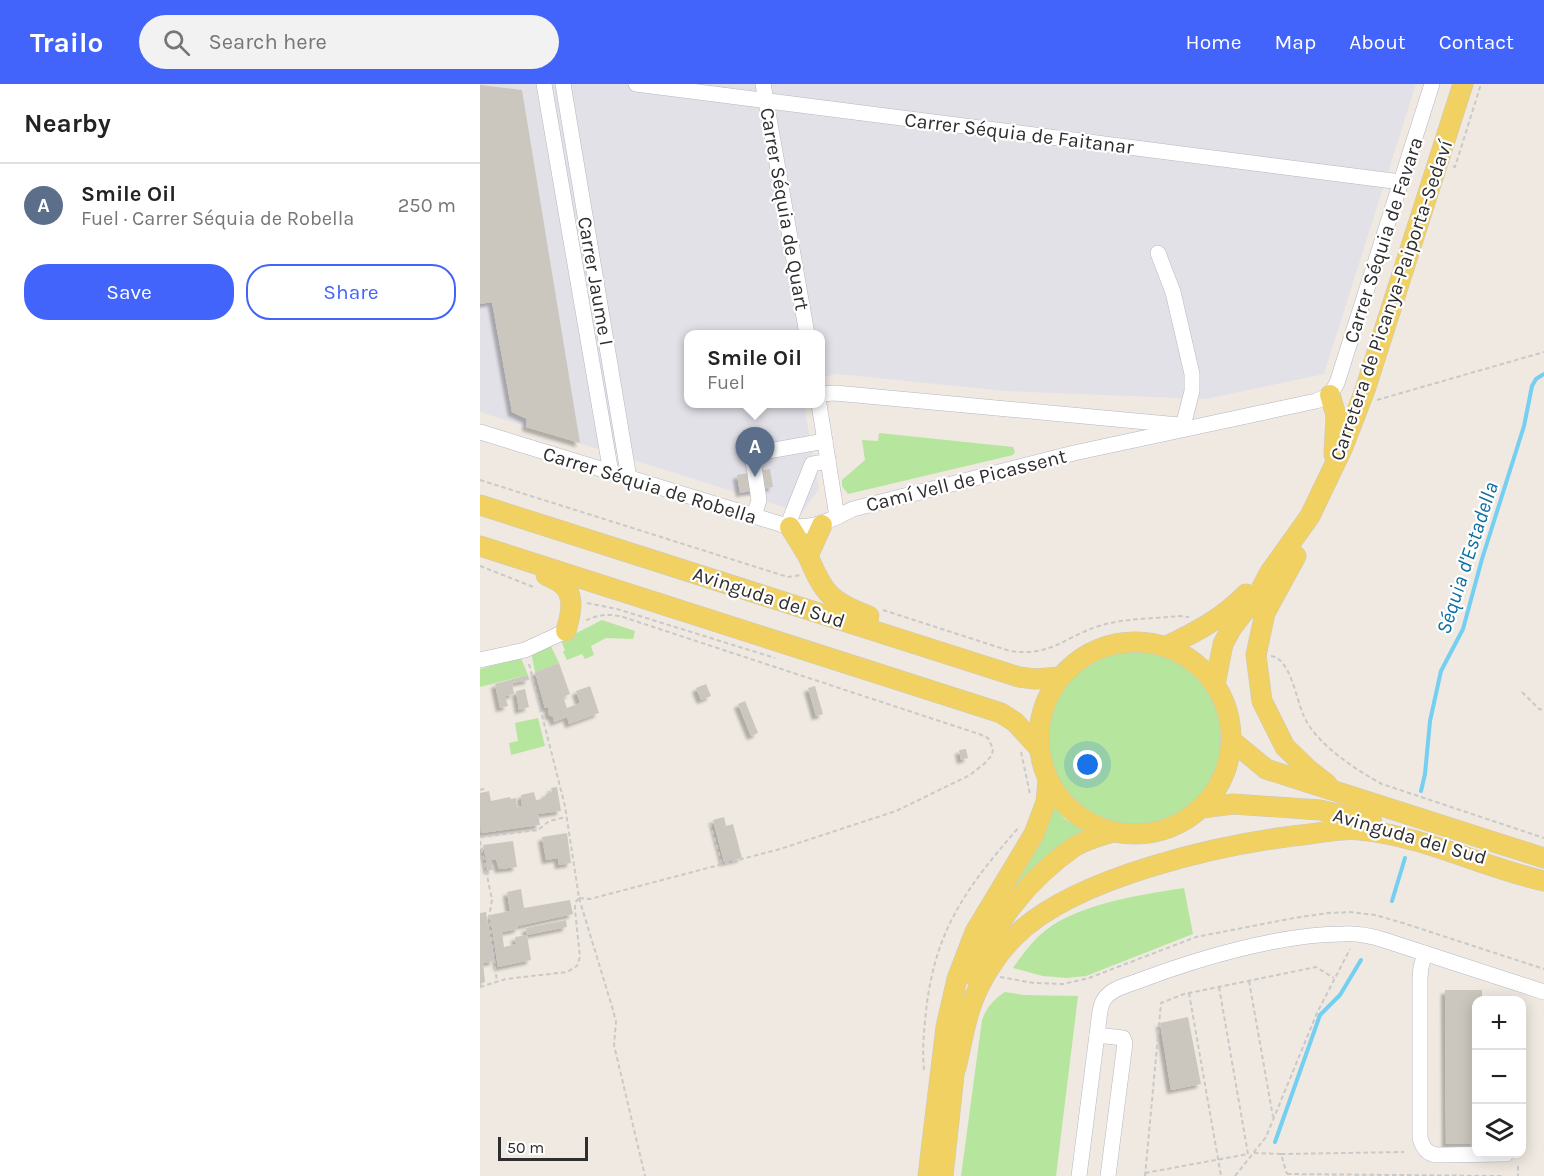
<!DOCTYPE html>
<html lang="en">
<head>
<meta charset="utf-8">
<style>
	body { margin:0; font-family:Karla,sans-serif; background:#f2f2f2; color:#222 }
	.controls { position:absolute; right:18px; bottom:18px; display:grid; overflow:hidden; border-radius:12px; box-shadow:0 3px 15px #0003 }
	.controls button { width:54px; height:54px; display:grid; place-items:center; padding:0; border:0; border-bottom:2px solid #e0e0e0; background:#fff; color:#222; font:30px sans-serif }
	.scale { position:absolute; left:18px; bottom:15px; width:90px; box-sizing:border-box; padding-left:6px; border:3px solid #2e2e2e; border-top:0; font-size:16px; line-height:21px; white-space:nowrap; color:#2e2e2e; -webkit-text-stroke:4px #fff; paint-order:stroke }
	.you { position:absolute; left:608px; top:681px; width:21px; height:21px; margin:-15px; border:4px solid #fff; border-radius:50%; background:#1a73e8; box-shadow:0 0 0 9px #1a73e833 }
	.badge { display:grid; place-items:center; width:39px; height:39px; border-radius:50%; background:#4264fb; color:#fff; font-size:20px; font-weight:700 }
	.pin { position:absolute; translate:-50% -50px; filter:drop-shadow(0 2px 3px #0008) }
	.pin::after { content:''; position:absolute; top:32px; width:21px; height:18px; background:inherit; clip-path:polygon(0 0,100% 0,50% 100%) }
	.popup { position:absolute; left:204px; top:246px; width:141px; height:78px; box-sizing:border-box; display:grid; place-content:center; border-radius:12px; background:#fff; filter:drop-shadow(0 2px 4px #0005); font-size:20px; white-space:nowrap; color:#767676 }
	.popup b { font-size:22px; color:#222 }
	.popup::after { content:''; position:absolute; left:50%; top:100%; margin-left:-12px; border:12px solid transparent; border-top-color:#fff }
	.list { margin:0; padding:0; list-style:none }
	h2 { display:flex; justify-content:space-between; align-items:center; height:78px; margin:0; padding:0 24px; font-size:26px }
	h2 small { font-size:20px; font-weight:400; color:#767676 }
	.list li { display:grid; grid-template-columns:39px 1fr auto; gap:18px; align-items:center; box-sizing:border-box; height:84px; padding:0 24px; border-top:2px solid #e0e0e0 }
	.list b { display:block; font-size:22px; white-space:nowrap }
	.list p { margin:0; font-size:20px; white-space:nowrap; color:#767676 }
	.list em { font-size:20px; font-style:normal; color:#767676 }
	.actions { display:flex; gap:12px; padding:18px 24px }
	.actions a { flex:1; padding:14px 0; border:2px solid #4264fb; border-radius:24px; text-align:center; font-size:21px; color:#4264fb }
	.actions .main { background:#4264fb; color:#fff }
	.icon { flex:none; width:33px; height:33px; fill:none; stroke:currentColor; stroke-width:2; stroke-linecap:round; stroke-linejoin:round }
	.map { position:relative; flex:none; width:1064px; height:1092px; overflow:hidden }
	header { display:flex; align-items:center; gap:36px; box-sizing:border-box; height:84px; padding:0 30px; background:#4264fb; color:#fff }
	header strong { font-size:28px }
	nav { display:flex; gap:33px; margin-inline-start:auto; font-size:21px }
	.search { width:420px; height:54px; background:#f2f2f2; display:flex; align-items:center; gap:15px; box-sizing:border-box; padding:0 21px; border-radius:33px; color:#767676; font-size:22px }
	main { display:flex }
	aside { flex:1; background:#fff }
	.map>svg:first-child { display:block }
	.industrial { fill:#e3e1e8 }
	.green { fill:#b6e59e }
	.lines { fill:none; stroke-linecap:round; stroke-linejoin:round }
	.stream { stroke:#75cff0; stroke-width:4 }
	.building { fill:#cbc7bf; filter:url(#shadow) }
	.minor-casing { stroke:#b4b7c1; stroke-width:16 }
	.major-casing { stroke:#c9c9c9; stroke-width:21 }
	.path { stroke:#c9c9c9; stroke-width:2; stroke-dasharray:4.5 3; stroke-linecap:butt }
	.minor { stroke:#fff; stroke-width:15 }
	.major { stroke:#f2d163; stroke-width:20 }
	.labels { text-anchor:middle; stroke-width:4.5; stroke-linejoin:round; paint-order:stroke }
	.street-label { font-size:20px; fill:#2e2e2e; stroke:#fff }
	.water-label { font-size:21px; font-style:italic; fill:#0d6fa3; stroke:#fff }
</style>
</head>
<body>
<header>
<strong>Trailo</strong>
<div class="search"><svg class="icon" aria-label="search" viewBox="0 0 24 24"><circle cx="10" cy="10" r="6"/><path d="M15 15l6 6"/></svg>Search here</div>
<nav><a>Home</a><a>Map</a><a>About</a><a>Contact</a></nav>
</header>
<main>
<aside>
<h2>Nearby<small></small></h2>
<ul class="list">
<li><span class="badge" style="background:#5c6f8a">A</span><div><b>Smile Oil</b><p>Fuel · Carrer Séquia de Robella</p></div><em>250 m</em></li>
</ul>
<div class="actions"><a class="main">Save</a><a>Share</a></div>
</aside>
<div class="map">
<svg width="1064" height="1092" viewBox="0 0 1064 1092">
	<defs>
		<filter id="shadow"><feDropShadow dx="-4" dy="4" stdDeviation="1.5" flood-color="#0004"/></filter>
	</defs>
	<rect width="100%" height="100%" fill="#efe9e1"/>
	<path class="industrial" d="M 0,0 L 936,0 L 844,290 L 726,315 L 525,307 L 358,290 L 341,293 L 341,250 L 209,250 L 209,320 L 324,320 L 339,405 L 322,429 L 0,328 Z"/>
	<g class="green">
		<path d="M 399,349 L 533,363 L 535,368 L 533,371 L 368,410 L 362,402 L 362,396 L 385,376 L 382,356 L 398,357 Z"/>
		<path d="M 122,536 L 155,547 L 153,555 L 126,554 L 111,562 L 114,571 L 105,575 L 102,570 L 87,576 L 83,568 L 85,566 L 81,557 Z"/>
		<path d="M 70,560 L 79,579 L 55,588 L 51,568 Z"/>
		<circle cx="653" cy="654" r="88"/>
		<path d="M 41,574 L 48,591 L 0,603 L 0,585 Z"/>
		<path d="M 58,634 L 65,662 L 31,671 L 29,659 L 38,657 L 35,639 Z"/>
		<path d="M 574,723 L 585,735 L 604,747 L 501,853 Z"/>
		<path d="M 704,804 L 713,850 L 606,892 L 587,894 L 563,892 L 533,884 C 542,871 553,856 566,846 C 599,820 663,810 704,804 Z"/>
		<path d="M 525,908 L 544,911 L 598,912 L 576,1092 L 481,1092 L 502,936 C 507,923 513,916 525,908 Z"/>
	</g>
	<g class="lines">
		<g class="stream">
			<path d="M 941,707 L 945,690 L 950,637 L 961,587 L 983,545 L 1002,475 L 1044,342 L 1052,302 L 1056,295 L 1064,290"/>
			<path d="M 912,817 L 925,774"/>
			<path d="M 795,1058 L 840,931 L 860,911 L 881,876"/>
		</g>
	</g>
	<g class="building">
		<path d="M 0,1 L 42,6 L 100,359 L 46,343 L 47,335 L 32,328 L 12,218 L 0,220 Z"/>
		<path d="M 290,385 L 293,403 L 260,409 L 257,391 Z"/>
		<path d="M 79,579 L 90,610 L 83,613 L 87,624 L 100,619 L 96,607 L 110,602 L 119,629 L 89,640 L 87,633 L 74,638 L 73,633 L 69,631 L 68,623 L 65,624 L 55,588 Z"/>
		<path d="M 48,591 L 49,596 L 32,599 L 34,610 L 25,612 L 28,622 L 20,624 L 15,600 Z"/>
		<path d="M 226,600 L 231,612 L 221,616 L 216,604 Z"/>
		<path d="M 335,602 L 343,630 L 336,632 L 328,604 Z"/>
		<path d="M 45,605 L 49,623 L 39,626 L 36,607 Z"/>
		<path d="M 265,617 L 278,649 L 271,652 L 258,620 Z"/>
		<path d="M 486,665 L 488,674 L 481,676 L 479,666 Z"/>
		<path d="M 77,703 L 81,727 L 58,730 L 60,741 L 1,749 L 0,709 L 9,707 L 11,717 L 30,713 L 31,715 L 36,714 L 37,723 L 42,722 L 41,711 L 54,708 L 56,716 L 63,715 L 67,709 L 72,708 L 71,704 Z"/>
		<path d="M 244,733 L 246,742 L 253,740 L 262,774 L 244,778 L 233,736 Z"/>
		<path d="M 87,749 L 91,779 L 79,781 L 78,774 L 66,776 L 62,753 Z"/>
		<path d="M 33,757 L 37,783 L 19,785 L 16,775 L 11,776 L 13,786 L 8,786 L 3,761 Z"/>
		<path d="M 41,805 L 44,824 L 90,816 L 93,830 L 38,842 L 38,845 L 22,848 L 24,863 L 36,860 L 35,853 L 47,851 L 51,876 L 18,883 L 10,831 L 30,827 L 27,808 Z"/>
		<path d="M 6,828 L 14,877 L 3,879 L 5,898 L 0,900 L 0,829 Z"/>
		<path d="M 86,836 L 87,843 L 47,851 L 46,844 Z"/>
		<path d="M 965,906 L 1002,906 L 1002,916 L 996,916 L 996,1059 L 966,1060 Z"/>
		<path d="M 708,933 L 721,1000 L 691,1006 L 680,939 Z"/>
	</g>
	<g class="lines">
		<defs>
			<g id="minor">
				<path d="M 64,0 L 131,389"/>
				<path d="M 83,0 L 149,394"/>
				<path d="M 156,0 L 921,98"/>
				<path d="M 283,0 L 327,250"/>
				<path d="M 678,169 L 693,208 L 712,290 L 712,307 L 703,342"/>
				<path d="M 341,310 L 355,309 L 699,341"/>
				<path d="M 339,320 L 357,433"/>
				<path d="M 0,348 L 310,443 C 338,443 349,437 373,425 L 594,369 L 836,317 L 850,311 L 857,299 L 952,0"/>
				<path d="M 274,432 L 279,416 L 272,370 L 345,357"/>
				<path d="M 307,443 L 332,380 L 348,377"/>
				<path d="M 0,576 L 45,566 L 86,547"/>
				<path d="M 945,869 L 941,883 L 940,894 L 940,1054 C 943,1064 947,1070 957,1071 L 1026,1070"/>
				<path d="M 617,951 L 643,954 L 645,959 L 628,1092"/>
				<path d="M 599,1092 L 620,927 C 621,921 623,915 628,911 C 636,903 651,900 661,896 C 719,874 801,850 863,850 C 878,849 891,852 904,856 L 1064,908"/>
			</g>
			<g id="major">
				<path d="M 850,311 L 856,331 L 854,370"/>
				<path d="M 0,421 L 539,593 L 555,595 L 580,593"/>
				<path d="M 342,441 L 328,472 C 344,510 351,518 389,532"/>
				<path d="M 310,443 L 328,472"/>
				<path d="M 0,462 L 521,629 L 535,638 L 558,663"/>
				<path d="M 816,472 L 785,529 L 776,571 L 782,617 L 805,663 L 829,686 L 847,700"/>
				<path d="M 66,491 C 72,495 78,496 83,501 C 96,512 90,533 86,547"/>
				<circle cx="655" cy="654" r="96"/>
				<path d="M 687,562 C 716,548 743,534 766,510"/>
				<path d="M 735,601 L 743,560 L 751,545 L 780,507 L 790,488 L 830,432 L 863,363 L 885,306 L 983,0"/>
				<path d="M 751,656 L 786,685 L 1064,774"/>
				<path d="M 722,724 L 753,720 L 840,726 L 892,738"/>
				<path d="M 492,891 C 513,840 548,795 594,763 C 605,756 620,752 633,748"/>
				<path d="M 476,984 C 481,964 484,942 491,922 C 499,898 516,871 534,853 C 594,792 746,759 830,750 C 846,748 864,744 880,746 C 944,752 1002,783 1064,797"/>
				<path d="M 448,1092 L 466,943 L 477,895 L 495,848 L 554,750 L 566,718 L 568,696"/>
				<path d="M 463,1092 L 476,972"/>
			</g>
		</defs>
		<use href="#minor" class="minor-casing"/>
		<use href="#major" class="major-casing"/>
		<g class="path">
			<path d="M 973,82 L 975,83 L 1001,0"/>
			<path d="M 897,316 L 1064,268"/>
			<path d="M 0,396 L 308,493 L 321,491"/>
			<path d="M 0,482 L 56,504"/>
			<path d="M 107,519 L 137,525 L 295,574"/>
			<path d="M 403,526 L 530,567 C 571,573 584,553 619,542 C 644,534 673,535 699,532 L 709,533"/>
			<path d="M 791,572 C 810,574 816,614 823,630 C 834,659 876,686 902,700 L 1064,754"/>
			<path d="M 49,580 L 85,722 L 99,814 L 110,815 L 300,765 L 416,727 L 490,691 L 505,679 L 512,671 L 513,665 L 508,654 L 499,650 L 143,533 C 128,529 116,531 103,538"/>
			<path d="M 1042,608 L 1059,625 L 1064,626"/>
			<path d="M 541,668 L 550,710"/>
			<path d="M 0,706 L 6,704"/>
			<path d="M 230,739 L 242,780"/>
			<path d="M 0,753 L 58,746 L 69,737 L 86,733"/>
			<path d="M 0,757 L 12,816 L 9,833 L 17,898"/>
			<path d="M 99,814 L 133,926 L 136,938 L 134,961 L 165,1092"/>
			<path d="M 520,893 L 554,899 L 583,900 L 609,894 L 716,853 L 814,834 L 848,829 L 870,828 L 895,831 L 923,839 L 1064,885"/>
			<path d="M 769,897 L 793,1033"/>
			<path d="M 0,903 L 26,895 L 87,888 L 97,882 L 100,873 L 95,826 L 95,819 L 99,814"/>
			<path d="M 739,903 L 768,1070"/>
			<path d="M 709,909 L 741,1092"/>
			<path d="M 444,986 C 442,966 444,947 446,927 C 455,845 487,803 539,743"/>
			<path d="M 774,1069 L 801,1070 L 807,1090"/>
			<path d="M 801,1070 L 924,1068"/>
			<path d="M 1038,1082 L 1038,1092"/>
			<path d="M 665,1089 L 768,1070"/>
			<path d="M 807,1090 L 1022,1092"/>
			<path d="M 665,1092 L 681,919 L 704,910 L 836,883 L 854,894"/>
			<path d="M 755,1092 L 786,1053 L 837,929 L 870,865"/>
		</g>
		<use href="#minor" class="minor"/>
		<use href="#major" class="major"/>
	</g>
	<g class="labels">
		<g class="street-label">
			<text transform="translate(539 49) rotate(7)" y="7">Carrer Séquia de Faitanar</text>
			<text transform="translate(305 125) rotate(80)" y="7">Carrer Séquia de Quart</text>
			<text transform="translate(903 156) rotate(-72)" y="7">Carrer Séquia de Favara</text>
			<text transform="translate(116 197) rotate(80)" y="7">Carrer Jaume I</text>
			<text transform="translate(911 216) rotate(-71)" y="7">Carretera de Picanya-Paiporta-Sedaví</text>
			<text transform="translate(486 396) rotate(-14)" y="7">Camí Vell de Picassent</text>
			<text transform="translate(170 401) rotate(17)" y="7">Carrer Séquia de Robella</text>
			<text transform="translate(289 513) rotate(18)" y="7">Avinguda del Sud</text>
			<text transform="translate(930 752) rotate(16)" y="7">Avinguda del Sud</text>
		</g>
		<g class="water-label">
			<text transform="translate(987 474) rotate(-72)" y="7">Séquia d'Estadella</text>
		</g>
	</g>
</svg>
<div class="controls">
<button>+</button>
<button>−</button>
<button><svg class="icon" aria-label="layers" viewBox="0 0 24 24"><path d="M12 4l9 5-9 5-9-5zM3 14l9 5 9-5"/></svg></button>
</div>
<div class="scale">50 m</div>
<div class="you"></div>
<div class="pin badge" style="left:275px;top:393px;background:#5c6f8a">A</div>
<div class="popup"><b>Smile Oil</b>Fuel</div>
</div>
</main>
</body>
</html>
